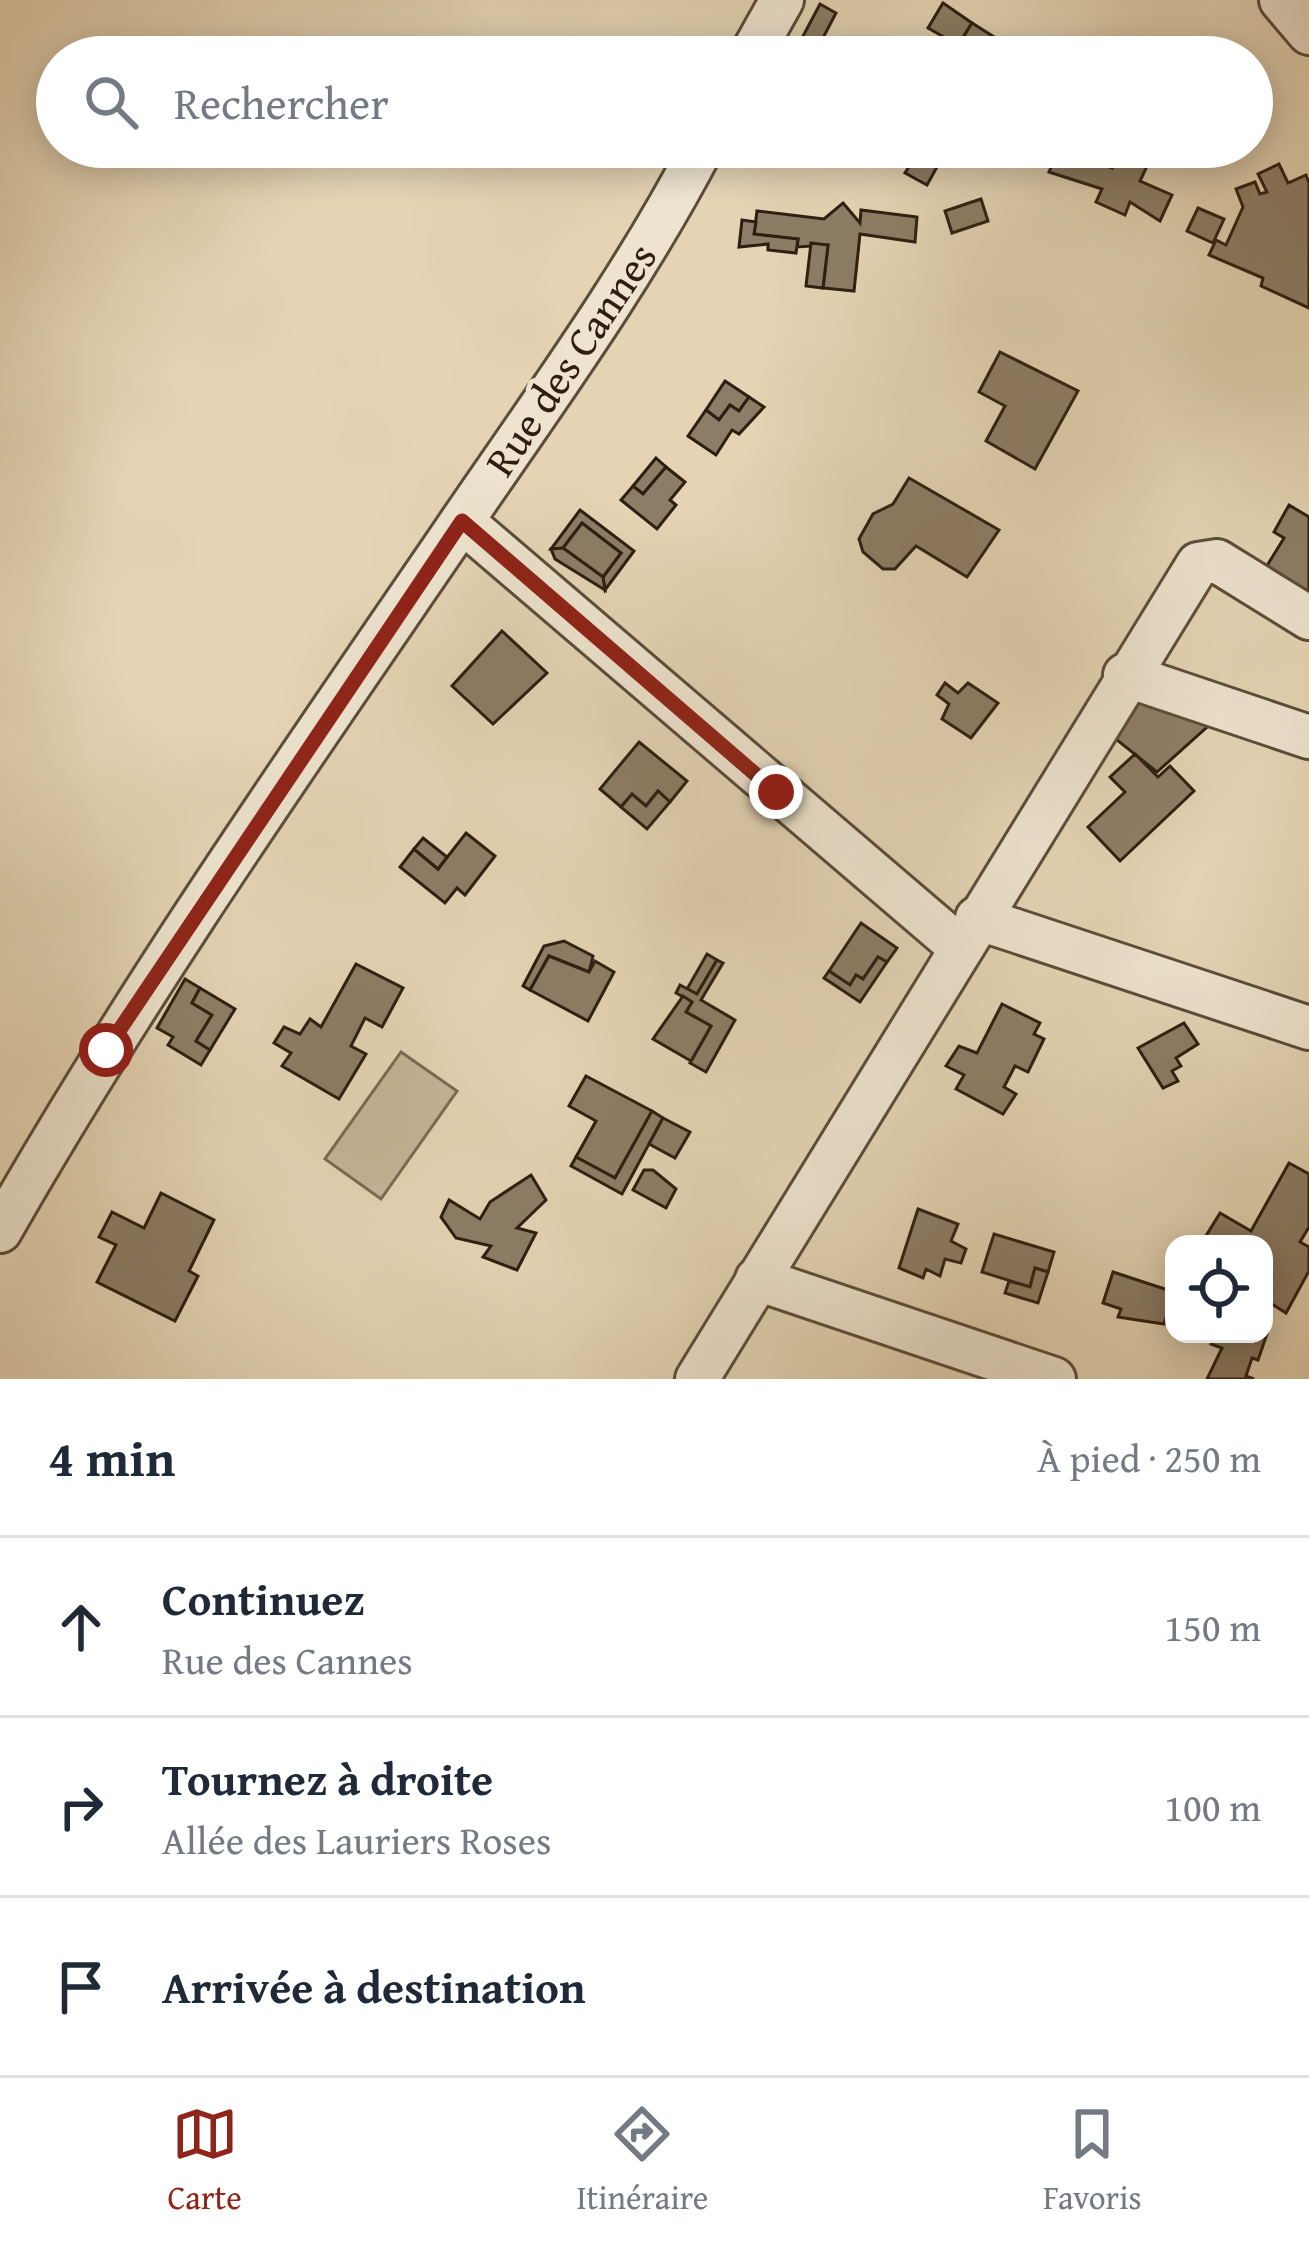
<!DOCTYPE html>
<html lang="fr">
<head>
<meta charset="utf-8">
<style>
	body { margin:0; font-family:"Gentium Book Plus",serif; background:#f2f2f3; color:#1f2937 }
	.controls { position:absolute; right:36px; bottom:36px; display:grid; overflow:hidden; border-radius:24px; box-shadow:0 6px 30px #0003 }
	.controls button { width:108px; height:108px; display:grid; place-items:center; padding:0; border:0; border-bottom:3px solid #e0e1e3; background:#fff; color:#1f2937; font:60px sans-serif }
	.stop { position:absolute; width:36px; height:36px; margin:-27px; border:9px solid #8f2418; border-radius:50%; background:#fff }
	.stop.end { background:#8f2418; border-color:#fff; box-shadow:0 3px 12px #0008 }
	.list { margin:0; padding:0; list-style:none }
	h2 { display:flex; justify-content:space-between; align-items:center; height:156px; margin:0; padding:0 48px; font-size:51px }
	h2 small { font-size:39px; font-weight:400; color:#747a83 }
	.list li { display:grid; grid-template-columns:78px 1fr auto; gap:36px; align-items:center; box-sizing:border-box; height:180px; padding:0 48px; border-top:3px solid #e0e1e3 }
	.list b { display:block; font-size:45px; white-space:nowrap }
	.list p { margin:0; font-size:39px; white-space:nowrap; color:#747a83 }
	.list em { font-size:39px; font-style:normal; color:#747a83 }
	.icon { flex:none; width:66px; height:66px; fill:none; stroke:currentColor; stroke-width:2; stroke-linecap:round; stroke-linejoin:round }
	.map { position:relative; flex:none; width:1309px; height:1379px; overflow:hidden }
	.search { position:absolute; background:#fff; box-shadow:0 6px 30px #0003; left:36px; right:36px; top:36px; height:132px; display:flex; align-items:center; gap:30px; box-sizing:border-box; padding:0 42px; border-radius:66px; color:#747a83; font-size:45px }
	.sheet { height:696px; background:#fff }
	nav { display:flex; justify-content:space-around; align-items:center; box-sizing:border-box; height:168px; border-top:3px solid #e0e1e3; background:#fff; font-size:33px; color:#747a83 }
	nav a { display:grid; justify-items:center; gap:6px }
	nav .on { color:#8f2418 }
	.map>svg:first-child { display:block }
	.green { fill:#c5b598; stroke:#7a6a54; stroke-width:3 }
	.building { fill:#8d7d66; stroke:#2e1e11; stroke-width:3 }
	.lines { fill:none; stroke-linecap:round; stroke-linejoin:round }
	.minor-casing { stroke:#5c4c3a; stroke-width:48 }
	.minor { stroke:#ede3ce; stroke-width:42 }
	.route { stroke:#8f2418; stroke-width:15 }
	.labels { text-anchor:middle; stroke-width:10; stroke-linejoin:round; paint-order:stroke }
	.street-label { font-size:42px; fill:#2e1e11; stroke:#ede3ce }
</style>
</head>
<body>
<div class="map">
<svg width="1309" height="1379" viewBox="0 0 1309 1379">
	<rect width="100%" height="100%" fill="#e4d4b4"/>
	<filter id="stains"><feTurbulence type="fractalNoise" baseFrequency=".00167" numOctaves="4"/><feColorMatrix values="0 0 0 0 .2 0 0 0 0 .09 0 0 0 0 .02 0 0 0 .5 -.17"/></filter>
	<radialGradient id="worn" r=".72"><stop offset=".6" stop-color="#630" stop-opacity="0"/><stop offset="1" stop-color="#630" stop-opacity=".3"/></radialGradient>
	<path class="green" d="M 401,1052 L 457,1091 L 381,1199 L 325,1159 Z"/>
	<g class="building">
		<path d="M 943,3 L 972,23 L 951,57 L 939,57 L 949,40 L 928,28 Z"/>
		<path d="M 820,4 L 836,13 L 813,57 L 792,57 Z"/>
		<path d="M 972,23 L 1007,45 L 1000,57 L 951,57 Z"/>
		<path d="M 888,147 L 948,147 L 927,185 L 905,173 L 913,160 Z"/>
		<path d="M 1060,147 L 1112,168 L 1121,147 L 1155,149 L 1140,181 L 1172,195 L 1160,221 L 1130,202 L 1125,215 L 1096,202 L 1102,189 L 1049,172 Z"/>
		<path d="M 1066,147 L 1121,147 L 1112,168 Z"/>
		<path d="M 1279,164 L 1288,183 L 1306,175 L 1309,183 L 1309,308 L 1261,286 L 1263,278 L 1209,255 L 1216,240 L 1226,245 L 1243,207 L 1236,189 L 1255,182 L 1260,194 L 1267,192 L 1258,174 Z"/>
		<path d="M 981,199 L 988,221 L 952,233 L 945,211 Z"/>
		<path d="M 843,203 L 860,223 L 861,210 L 917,217 L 915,242 L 860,234 L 854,291 L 823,288 L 828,245 L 797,247 L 798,239 L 754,234 L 757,211 L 824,219 Z"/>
		<path d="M 1198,208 L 1224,219 L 1213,243 L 1187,231 Z"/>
		<path d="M 742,220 L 756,222 L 754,234 L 798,239 L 796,253 L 768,250 L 768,244 L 739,247 Z"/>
		<path d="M 811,243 L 828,245 L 823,288 L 806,286 Z"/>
		<path d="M 1000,352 L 1078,391 L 1035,469 L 986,441 L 1005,406 L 979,392 Z"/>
		<path d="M 725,381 L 749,397 L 739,411 L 730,405 L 719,420 L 706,410 Z"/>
		<path d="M 749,397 L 764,407 L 739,434 L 732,430 L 716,455 L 688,436 L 706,410 L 719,420 L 730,405 L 739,411 Z"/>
		<path d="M 656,458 L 666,467 L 643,494 L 633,486 Z"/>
		<path d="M 666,467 L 685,482 L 670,500 L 676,505 L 657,529 L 621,500 L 633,486 L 643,494 Z"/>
		<path d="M 909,478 L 999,530 L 967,577 L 916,546 L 895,569 L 883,569 L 863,552 L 859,539 L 873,514 L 893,504 Z"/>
		<path d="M 1289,505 L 1309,517 L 1309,604 L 1260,577 L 1284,538 L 1274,532 Z"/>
		<path d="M 580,510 L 634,551 L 605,590 L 603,577 L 621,553 L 582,523 L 563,548 L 551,549 Z"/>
		<path d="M 582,523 L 621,553 L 603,577 L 563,548 Z"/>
		<path d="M 563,548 L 603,577 L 605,590 L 555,559 L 551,549 Z"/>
		<path d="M 502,631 L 547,673 L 493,724 L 452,686 Z"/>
		<path d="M 945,683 L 958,693 L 968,683 L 998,703 L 971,738 L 942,719 L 949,704 L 937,695 Z"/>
		<path d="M 1136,695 L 1215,720 L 1157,772 L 1112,736 Z"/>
		<path d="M 639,742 L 687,781 L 670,802 L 658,791 L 646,806 L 632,794 L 621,807 L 600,789 Z"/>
		<path d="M 1135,754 L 1158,777 L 1170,766 L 1194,791 L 1120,861 L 1088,827 L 1125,792 L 1110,777 Z"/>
		<path d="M 658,791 L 670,802 L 647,829 L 621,807 L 632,794 L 646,806 Z"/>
		<path d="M 466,833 L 495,856 L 465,895 L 457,888 L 445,903 L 400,867 L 414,849 L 438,869 Z"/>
		<path d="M 423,838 L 447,857 L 438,869 L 414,849 Z"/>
		<path d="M 861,923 L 897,948 L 887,962 L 878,957 L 863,979 L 856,975 L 850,985 L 829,971 Z"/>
		<path d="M 564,941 L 593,956 L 589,972 L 549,956 L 530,990 L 523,986 L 544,946 Z"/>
		<path d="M 707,954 L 717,960 L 697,994 L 687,989 Z"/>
		<path d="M 549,956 L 589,972 L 595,961 L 614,972 L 588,1021 L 530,990 Z"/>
		<path d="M 878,957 L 887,962 L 860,1002 L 824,978 L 829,971 L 850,985 L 856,975 L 863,979 Z"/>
		<path d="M 717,960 L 723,963 L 701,1000 L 735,1020 L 706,1072 L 690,1063 L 711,1026 L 686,1012 L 692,1002 L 676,993 L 680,985 L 697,994 Z"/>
		<path d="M 356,964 L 403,988 L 382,1027 L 365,1018 L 351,1046 L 366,1054 L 339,1099 L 282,1066 L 291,1053 L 274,1043 L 284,1027 L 300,1034 L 310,1019 L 321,1027 Z"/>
		<path d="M 185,979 L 200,988 L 192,1003 L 212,1015 L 196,1041 L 210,1050 L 201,1065 L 168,1045 L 173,1037 L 157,1028 Z"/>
		<path d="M 200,988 L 235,1009 L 210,1050 L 196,1041 L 212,1015 L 192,1003 Z"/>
		<path d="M 683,996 L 692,1002 L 686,1012 L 711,1026 L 691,1061 L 653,1039 Z"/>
		<path d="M 1002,1004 L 1040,1023 L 1034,1034 L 1044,1039 L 1028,1072 L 1015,1066 L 1004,1087 L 1016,1094 L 1003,1114 L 956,1089 L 964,1075 L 946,1066 L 959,1046 L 977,1053 Z"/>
		<path d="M 1184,1023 L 1198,1044 L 1176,1058 L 1181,1066 L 1172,1071 L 1178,1081 L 1163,1088 L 1138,1048 Z"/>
		<path d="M 586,1076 L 652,1111 L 615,1178 L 576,1157 L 596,1121 L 569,1106 Z"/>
		<path d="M 652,1111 L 663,1118 L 622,1194 L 571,1166 L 576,1157 L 615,1178 Z"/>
		<path d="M 663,1118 L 690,1132 L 675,1158 L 649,1144 Z"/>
		<path d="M 1289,1163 L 1309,1174 L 1309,1227 L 1300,1242 L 1309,1247 L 1309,1271 L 1286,1313 L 1264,1299 L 1264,1244 L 1201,1244 L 1220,1213 L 1251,1231 Z"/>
		<path d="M 644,1170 L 653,1170 L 676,1189 L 666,1208 L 633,1190 Z"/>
		<path d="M 531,1175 L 546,1200 L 517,1228 L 536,1233 L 517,1270 L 483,1257 L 491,1246 L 456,1238 L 441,1217 L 449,1200 L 480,1219 L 490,1202 Z"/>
		<path d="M 161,1193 L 214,1220 L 189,1271 L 198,1276 L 175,1321 L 97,1282 L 116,1245 L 99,1237 L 112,1212 L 144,1228 Z"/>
		<path d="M 918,1209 L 958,1224 L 951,1241 L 966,1249 L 961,1263 L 945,1259 L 940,1276 L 926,1269 L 923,1278 L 899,1268 Z"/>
		<path d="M 994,1234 L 1054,1252 L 1048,1272 L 1035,1268 L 1030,1287 L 982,1272 Z"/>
		<path d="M 1035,1268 L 1048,1272 L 1038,1303 L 1005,1293 L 1009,1281 L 1030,1287 Z"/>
		<path d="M 1113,1272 L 1174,1292 L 1164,1324 L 1118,1317 L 1121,1309 L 1103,1303 Z"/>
		<path d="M 1264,1323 L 1270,1325 L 1258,1360 L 1252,1358 L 1246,1376 L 1254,1379 L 1207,1379 L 1222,1348 L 1211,1344 L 1215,1334 L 1264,1334 Z"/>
	</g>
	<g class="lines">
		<defs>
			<g id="minor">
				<path d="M 1281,0 L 1309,33"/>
				<path d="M 750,57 L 782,0"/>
				<path d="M 462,521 L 961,948"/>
				<path d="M 1125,675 L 1309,737"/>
				<path d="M 977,918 L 1309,1028"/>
				<path d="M 0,1231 C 137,991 295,765 451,537 C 538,409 630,285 702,147"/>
				<path d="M 757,1279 L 1054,1379"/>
				<path d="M 697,1379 L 1198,564 L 1217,561 L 1309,618"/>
			</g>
		</defs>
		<use href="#minor" class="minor-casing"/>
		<use href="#minor" class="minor"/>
	</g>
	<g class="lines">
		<path class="route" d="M 106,1050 L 462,521 L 776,792"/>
	</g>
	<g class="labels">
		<g class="street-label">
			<text transform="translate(570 359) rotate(-56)" y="15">Rue des Cannes</text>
		</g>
	</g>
	<rect width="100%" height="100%" filter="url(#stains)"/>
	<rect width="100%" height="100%" fill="url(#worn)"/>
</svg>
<div class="controls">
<button><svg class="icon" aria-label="locate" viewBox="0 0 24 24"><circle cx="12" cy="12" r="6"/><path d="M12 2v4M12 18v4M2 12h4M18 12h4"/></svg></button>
</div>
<div class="stop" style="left:106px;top:1050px"></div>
<div class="stop end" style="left:776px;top:792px"></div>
<div class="search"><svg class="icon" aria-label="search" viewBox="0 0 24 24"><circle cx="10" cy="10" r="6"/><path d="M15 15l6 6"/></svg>Rechercher</div>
</div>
<section class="sheet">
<h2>4 min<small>À pied · 250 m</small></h2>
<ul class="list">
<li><svg class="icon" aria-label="ahead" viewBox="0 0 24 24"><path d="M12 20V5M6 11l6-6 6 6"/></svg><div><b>Continuez</b><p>Rue des Cannes</p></div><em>150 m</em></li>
<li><svg class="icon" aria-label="right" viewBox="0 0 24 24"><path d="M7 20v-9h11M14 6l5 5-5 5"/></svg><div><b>Tournez à droite</b><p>Allée des Lauriers Roses</p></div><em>100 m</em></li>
<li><svg class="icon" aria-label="arrive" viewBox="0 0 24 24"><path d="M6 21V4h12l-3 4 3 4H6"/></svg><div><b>Arrivée à destination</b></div></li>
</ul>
</section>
<nav>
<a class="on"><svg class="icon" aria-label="map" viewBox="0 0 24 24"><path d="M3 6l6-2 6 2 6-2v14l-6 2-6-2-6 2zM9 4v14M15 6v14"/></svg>Carte</a>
<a><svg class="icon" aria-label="directions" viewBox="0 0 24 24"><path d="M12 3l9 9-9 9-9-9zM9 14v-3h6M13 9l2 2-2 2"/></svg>Itinéraire</a>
<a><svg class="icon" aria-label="saved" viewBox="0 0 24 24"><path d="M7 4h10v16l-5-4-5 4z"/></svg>Favoris</a>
</nav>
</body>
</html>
